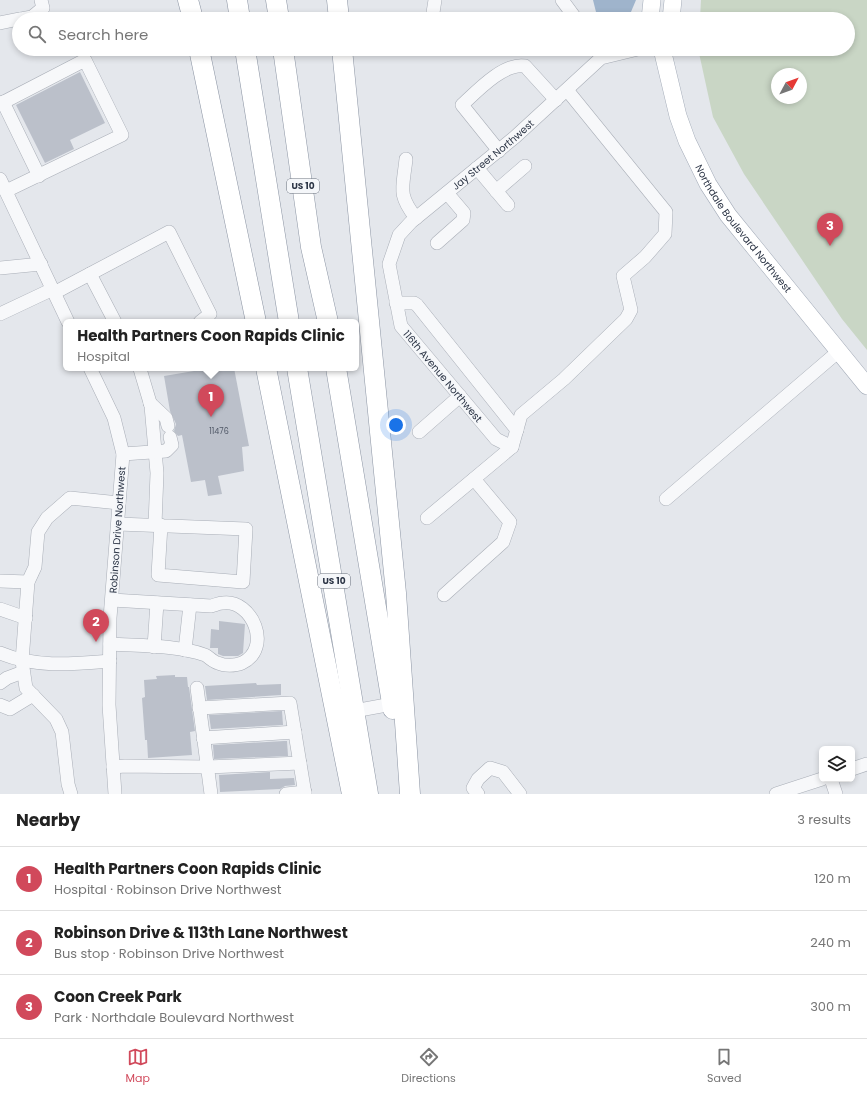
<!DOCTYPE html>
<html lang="en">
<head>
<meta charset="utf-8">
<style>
	body { margin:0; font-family:Poppins,sans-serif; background:#f6f6f6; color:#222 }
	.controls { position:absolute; right:12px; bottom:12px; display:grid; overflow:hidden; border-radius:6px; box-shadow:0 2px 6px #0003 }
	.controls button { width:36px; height:36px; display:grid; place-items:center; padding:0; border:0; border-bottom:1px solid #e0e0e0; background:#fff; color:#222; font:20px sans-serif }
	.compass { position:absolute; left:771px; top:68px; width:36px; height:36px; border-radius:50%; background:#fff; box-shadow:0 2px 6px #0003; rotate:49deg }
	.you { position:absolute; left:396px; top:425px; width:14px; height:14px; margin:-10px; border:3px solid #fff; border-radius:50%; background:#1a73e8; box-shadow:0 0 0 6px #1a73e833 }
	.badge { display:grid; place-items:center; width:26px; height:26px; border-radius:50%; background:#d1495b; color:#fff; font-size:13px; font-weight:700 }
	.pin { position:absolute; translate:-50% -33px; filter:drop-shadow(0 1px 2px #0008) }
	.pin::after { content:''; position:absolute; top:21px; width:14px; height:12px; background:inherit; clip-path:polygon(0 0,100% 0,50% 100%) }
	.popup { position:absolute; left:63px; top:319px; width:296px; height:52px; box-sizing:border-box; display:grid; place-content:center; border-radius:6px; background:#fff; filter:drop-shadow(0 1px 3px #0005); font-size:13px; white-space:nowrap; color:#767676 }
	.popup b { font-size:15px; color:#222 }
	.popup::after { content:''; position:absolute; left:50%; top:100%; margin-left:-8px; border:8px solid transparent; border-top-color:#fff }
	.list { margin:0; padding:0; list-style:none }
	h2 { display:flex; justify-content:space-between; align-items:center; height:52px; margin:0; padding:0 16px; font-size:17px }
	h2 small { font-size:13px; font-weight:400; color:#767676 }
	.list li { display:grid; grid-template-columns:26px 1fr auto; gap:12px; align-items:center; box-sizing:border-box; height:64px; padding:0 16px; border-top:1px solid #e0e0e0 }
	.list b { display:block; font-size:15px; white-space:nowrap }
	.list p { margin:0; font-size:13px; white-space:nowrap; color:#767676 }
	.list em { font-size:13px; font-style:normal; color:#767676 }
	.icon { flex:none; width:22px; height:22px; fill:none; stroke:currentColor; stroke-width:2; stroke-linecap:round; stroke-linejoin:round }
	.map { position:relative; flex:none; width:867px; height:794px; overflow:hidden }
	.search { position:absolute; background:#fff; box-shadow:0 2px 6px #0003; left:12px; right:12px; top:12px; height:44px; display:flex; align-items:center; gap:10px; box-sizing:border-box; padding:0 14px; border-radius:22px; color:#767676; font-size:15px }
	.sheet { height:244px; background:#fff }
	nav { display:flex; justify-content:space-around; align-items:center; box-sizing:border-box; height:56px; border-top:1px solid #e0e0e0; background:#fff; font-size:11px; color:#767676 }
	nav a { display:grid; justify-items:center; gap:2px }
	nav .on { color:#d1495b }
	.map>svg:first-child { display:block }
	.green { fill:#c9d6c5; fill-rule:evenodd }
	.water { fill:#9fb4cc }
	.building { fill:#bbc0ca }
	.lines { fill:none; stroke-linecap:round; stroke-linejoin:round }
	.minor-casing { stroke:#a9aeb7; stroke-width:14 }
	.major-casing { stroke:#a3abb8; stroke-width:18 }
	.highway-casing { stroke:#8b94a3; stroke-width:21 }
	.minor { stroke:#f7f8fa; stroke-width:13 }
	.major { stroke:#fff; stroke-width:17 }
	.highway { stroke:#fff; stroke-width:20 }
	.labels { text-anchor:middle; stroke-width:3; stroke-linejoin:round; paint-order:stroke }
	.number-label { font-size:8px; fill:#4f5766 }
	.shield { fill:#f4f6f9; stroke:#676e7b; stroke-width:1 }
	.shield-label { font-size:9px; font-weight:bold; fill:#2b3445 }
	.street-label { font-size:10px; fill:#2b3445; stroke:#f4f6f9 }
</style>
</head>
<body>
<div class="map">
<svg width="867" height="794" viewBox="0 0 867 794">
	<rect width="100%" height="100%" fill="#e4e7ec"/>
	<path class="green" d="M 701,0 L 867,0 L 867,350 L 842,319 L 744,174 L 713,117 L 699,53 L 699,49 L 848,49 L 848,19 L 700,19 ZM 777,74 L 801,74 L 801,98 L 777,98 Z"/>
	<path class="water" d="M 593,0 L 636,0 L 628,19 L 601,19 L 596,12 Z"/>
	<g class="building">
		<path d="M 80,72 L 105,123 L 70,140 L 74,149 L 45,163 L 16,105 Z"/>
		<path d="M 193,368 L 234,368 L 249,446 L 242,447 L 244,471 L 218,476 L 222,494 L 208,496 L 205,480 L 191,482 L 182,435 L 178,436 L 174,431 L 176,424 L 170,411 L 164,376 L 194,371 Z"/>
		<path d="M 219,621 L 245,624 L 243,653 L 238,656 L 223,656 L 218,654 L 218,648 L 210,648 L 211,629 L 219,630 Z"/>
		<path d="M 175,675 L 175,677 L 187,677 L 188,687 L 189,687 L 195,731 L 190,732 L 192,755 L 148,758 L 147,740 L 145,740 L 142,698 L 145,697 L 144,680 L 157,679 L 156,676 Z"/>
		<path d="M 256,683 L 257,685 L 281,684 L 281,695 L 207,700 L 205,686 Z"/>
		<path d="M 282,711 L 283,725 L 211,729 L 209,715 Z"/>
		<path d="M 284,741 L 287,741 L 288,756 L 214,759 L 213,745 Z"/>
		<path d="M 270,772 L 270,779 L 294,778 L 295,785 L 285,786 L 280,789 L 220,792 L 219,775 Z"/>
	</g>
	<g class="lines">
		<defs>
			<g id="minor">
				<path d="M 562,0 L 576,19"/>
				<path d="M 21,19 L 32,17 L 43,8 L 41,0"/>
				<path d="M 432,19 L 435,0"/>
				<path d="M 0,23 L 19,19"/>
				<path d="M 3,102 L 39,176"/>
				<path d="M 0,104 L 85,60 L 122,135 L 6,191"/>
				<path d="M 499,151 L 462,105 C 476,92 504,62 525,66 L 556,100"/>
				<path d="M 406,159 C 403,188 397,194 416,218"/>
				<path d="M 477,168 L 508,205"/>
				<path d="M 0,179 L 68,322"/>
				<path d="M 496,191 L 525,166"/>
				<path d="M 437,243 L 463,220 L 464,213 L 447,193"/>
				<path d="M 0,268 L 41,264"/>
				<path d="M 90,274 L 115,322"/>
				<path d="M 54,293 L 169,232 L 210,314 L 200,322"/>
				<path d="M 396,303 L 414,303 L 417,305 L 517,430"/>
				<path d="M 0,314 L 53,289"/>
				<path d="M 90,368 L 114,418 L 123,454 L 110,618 L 109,705 L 115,794"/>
				<path d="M 142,368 L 140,369 L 151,406 L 157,473 L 155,525"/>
				<path d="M 150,403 L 166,418 L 168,426"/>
				<path d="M 419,432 L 460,396"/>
				<path id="s1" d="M 512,447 L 496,439 L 401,326 L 389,264 L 399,235 L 411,222 L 515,137 L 601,58 L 638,49"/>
				<path d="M 123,454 L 166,451 L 172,445 L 170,437"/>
				<path d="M 666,499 L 839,351"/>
				<path d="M 427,518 L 512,447 L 521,415 L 564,379 L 626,319 L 631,310 L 623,276 L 645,257 L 665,234 L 666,212 L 567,90"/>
				<path d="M 118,524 L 246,529 L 243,582 L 158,575 L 161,525"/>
				<path d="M 0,581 L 28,582"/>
				<path d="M 444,595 L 503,542 L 510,522 L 474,479"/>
				<path d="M 0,609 L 26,618"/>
				<path d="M 110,644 C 140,646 177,645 205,655 C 209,657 213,662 218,663 C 224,666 235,666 242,663 C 273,648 252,599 223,603 C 219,603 215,605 211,606 L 112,600"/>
				<path d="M 154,647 L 157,603"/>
				<path d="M 185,650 L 190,605"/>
				<path d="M 0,653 C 35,668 73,664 110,661"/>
				<path d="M 0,683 L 7,678 L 23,672"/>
				<path d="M 197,688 L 211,794"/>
				<path d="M 0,705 L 10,709 L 33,695"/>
				<path d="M 199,708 L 290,703 L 305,794"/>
				<path d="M 354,711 L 392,704"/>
				<path d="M 203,738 L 295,732"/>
				<path d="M 113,767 L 125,766 L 207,767 L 300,763"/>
				<path d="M 852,769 L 867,764"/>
				<path d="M 831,779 L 836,794"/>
				<path d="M 71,794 L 68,784 L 62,732 L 56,719 L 26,688 L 22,661 L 28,582 L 35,567 L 38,532 L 47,518 L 70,498 L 119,503"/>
				<path d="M 286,794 L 305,792"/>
				<path d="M 478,794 L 473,788 L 478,779 L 490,768 L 503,772 L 520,794"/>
				<path d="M 776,794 L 822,779"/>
			</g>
			<g id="major">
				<path d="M 650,19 L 652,0"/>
				<path d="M 671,19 L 673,0"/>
				<path id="s2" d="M 662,49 L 678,116 L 687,141 L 708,184 L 728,215 L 867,386"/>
			</g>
			<g id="highway">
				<path d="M 188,0 L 193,19"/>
				<path d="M 237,0 L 240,19"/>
				<path d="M 276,0 L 279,19"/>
				<path d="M 337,0 L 339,19"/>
				<path d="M 199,49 L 256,322"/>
				<path d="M 245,49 L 289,322"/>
				<path d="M 283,49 L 311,247 L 328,322"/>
				<path d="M 342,49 L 396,593 L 410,794"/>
				<path d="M 266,368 L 352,794"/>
				<path d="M 297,368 L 368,794"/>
				<path d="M 336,368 L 393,709"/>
			</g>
		</defs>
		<use href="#minor" class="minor-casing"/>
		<use href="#major" class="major-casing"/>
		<use href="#highway" class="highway-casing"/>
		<use href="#minor" class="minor"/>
		<use href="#major" class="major"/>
		<use href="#highway" class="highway"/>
	</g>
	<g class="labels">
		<g class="number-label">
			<text x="219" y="434">11476</text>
		</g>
		<g class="shield">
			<rect x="287" y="179" width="32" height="14" rx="3"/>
			<rect x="318" y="574" width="32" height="14" rx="3"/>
		</g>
		<g class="shield-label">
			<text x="303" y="189">US 10</text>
			<text x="334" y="584">US 10</text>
		</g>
		<g class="street-label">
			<text dy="4" stroke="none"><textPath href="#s1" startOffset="383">Jay Street Northwest</textPath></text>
			<text dy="4" stroke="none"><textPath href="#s2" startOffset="200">Northdale Boulevard Northwest</textPath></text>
			<text transform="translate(443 376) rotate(50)" y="4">116th Avenue Northwest</text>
			<text transform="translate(117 530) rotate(-86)" y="4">Robinson Drive Northwest</text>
		</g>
	</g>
</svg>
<div class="controls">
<button><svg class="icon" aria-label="layers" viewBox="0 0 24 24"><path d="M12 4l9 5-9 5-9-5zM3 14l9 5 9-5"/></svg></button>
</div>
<svg class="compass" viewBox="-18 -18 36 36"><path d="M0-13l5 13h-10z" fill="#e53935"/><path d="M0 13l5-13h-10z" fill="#767676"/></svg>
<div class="you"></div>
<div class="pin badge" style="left:211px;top:417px">1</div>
<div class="popup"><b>Health Partners Coon Rapids Clinic</b>Hospital</div>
<div class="pin badge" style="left:96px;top:642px">2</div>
<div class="pin badge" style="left:830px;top:246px">3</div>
<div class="search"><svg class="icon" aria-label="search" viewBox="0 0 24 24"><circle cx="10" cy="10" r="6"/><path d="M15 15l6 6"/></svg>Search here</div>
</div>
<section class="sheet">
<h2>Nearby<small>3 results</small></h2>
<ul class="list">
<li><span class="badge">1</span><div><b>Health Partners Coon Rapids Clinic</b><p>Hospital · Robinson Drive Northwest</p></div><em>120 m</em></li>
<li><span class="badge">2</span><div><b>Robinson Drive &amp; 113th Lane Northwest</b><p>Bus stop · Robinson Drive Northwest</p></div><em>240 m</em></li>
<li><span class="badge">3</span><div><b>Coon Creek Park</b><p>Park · Northdale Boulevard Northwest</p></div><em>300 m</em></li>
</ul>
</section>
<nav>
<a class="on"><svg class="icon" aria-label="map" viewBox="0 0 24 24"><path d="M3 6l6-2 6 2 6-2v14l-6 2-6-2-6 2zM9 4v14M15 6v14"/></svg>Map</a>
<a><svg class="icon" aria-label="directions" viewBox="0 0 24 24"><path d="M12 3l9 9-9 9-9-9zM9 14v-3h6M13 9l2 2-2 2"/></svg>Directions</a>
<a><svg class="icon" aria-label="saved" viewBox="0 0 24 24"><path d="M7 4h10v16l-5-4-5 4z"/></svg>Saved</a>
</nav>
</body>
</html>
